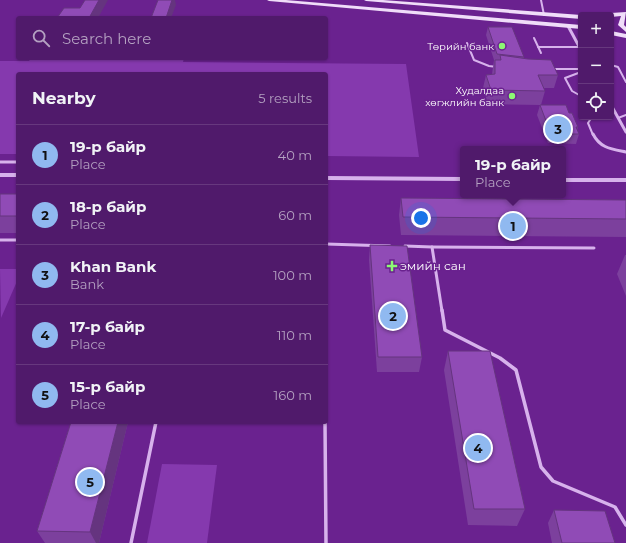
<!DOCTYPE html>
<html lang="en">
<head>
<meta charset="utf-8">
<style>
	body { margin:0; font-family:Montserrat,sans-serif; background:#5a2773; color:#f1f3f6 }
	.controls { position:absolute; right:12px; top:12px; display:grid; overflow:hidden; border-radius:4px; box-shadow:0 1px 3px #0004 }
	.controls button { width:36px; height:36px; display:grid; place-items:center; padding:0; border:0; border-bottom:1px solid #67387e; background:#501a6b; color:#f1f3f6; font:20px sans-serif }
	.you { position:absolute; left:421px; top:218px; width:14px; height:14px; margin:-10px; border:3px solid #fff; border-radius:50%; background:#1a73e8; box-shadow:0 0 0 6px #1a73e833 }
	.badge { display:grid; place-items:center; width:26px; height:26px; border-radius:50%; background:#90b9f0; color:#111; font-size:13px; font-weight:700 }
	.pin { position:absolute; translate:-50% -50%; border:2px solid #fff; box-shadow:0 1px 4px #0006 }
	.popup { position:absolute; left:460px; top:146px; width:106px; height:52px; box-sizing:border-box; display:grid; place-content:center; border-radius:4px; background:#501a6b; filter:drop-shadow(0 1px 3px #0005); font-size:13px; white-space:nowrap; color:#b4a1c1 }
	.popup b { font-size:15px; color:#f1f3f6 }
	.popup::after { content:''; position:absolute; left:50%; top:100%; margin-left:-8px; border:8px solid transparent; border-top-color:#501a6b }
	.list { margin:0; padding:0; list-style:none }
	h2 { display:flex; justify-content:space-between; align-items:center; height:52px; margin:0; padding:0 16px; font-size:17px }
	h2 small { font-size:13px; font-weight:400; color:#b4a1c1 }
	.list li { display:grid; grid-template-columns:26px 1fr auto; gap:12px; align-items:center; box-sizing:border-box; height:60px; padding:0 16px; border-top:1px solid #67387e }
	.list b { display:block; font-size:15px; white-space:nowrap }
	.list p { margin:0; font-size:13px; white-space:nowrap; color:#b4a1c1 }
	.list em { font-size:13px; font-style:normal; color:#b4a1c1 }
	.icon { flex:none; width:22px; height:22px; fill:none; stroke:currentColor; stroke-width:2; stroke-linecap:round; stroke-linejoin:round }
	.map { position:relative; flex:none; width:626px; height:543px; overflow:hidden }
	.search { position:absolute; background:#501a6b; box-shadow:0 1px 3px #0004; left:16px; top:16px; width:312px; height:44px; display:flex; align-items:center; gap:10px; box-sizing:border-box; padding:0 14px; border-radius:4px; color:#b4a1c1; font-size:15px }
	.panel { position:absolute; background:#501a6b; box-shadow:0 1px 3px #0004; left:16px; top:72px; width:312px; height:352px; border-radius:4px }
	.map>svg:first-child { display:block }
	.green { fill:#8539ae }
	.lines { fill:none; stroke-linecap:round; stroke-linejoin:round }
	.service-far2 { stroke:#d7b2ec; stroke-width:2 }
	.service-far1 { stroke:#d7b2ec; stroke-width:3 }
	.service { stroke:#d7b2ec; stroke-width:3.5 }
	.minor { stroke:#d7b2ec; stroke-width:3 }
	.tertiary { fill:#d7b2ec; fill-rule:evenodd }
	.secondary { fill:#f0ddf9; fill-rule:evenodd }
	.wall { fill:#7c409d }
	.shaded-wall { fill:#65347f }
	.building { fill:#904bb6; stroke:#65347f }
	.poi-dot { fill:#8df874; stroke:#6a228f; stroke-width:1.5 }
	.labels { text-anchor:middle; stroke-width:3; stroke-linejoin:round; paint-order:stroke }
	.far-poi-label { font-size:10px; fill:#fff; stroke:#6a228f; text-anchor:end }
	.poi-label { font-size:12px; fill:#fff; stroke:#6a228f; text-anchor:start }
</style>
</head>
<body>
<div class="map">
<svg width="626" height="543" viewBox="0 0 626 543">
	<rect width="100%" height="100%" fill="#6a228f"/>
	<g class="green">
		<path d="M 31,58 L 184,58 L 183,62 L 406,64 L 419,157 L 326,156 L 326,74 L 18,74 L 18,154 L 0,154 L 0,61 L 29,61 Z"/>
		<path d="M 0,269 L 18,269 L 18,279 L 1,318 Z"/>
		<path d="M 162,464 L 217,465 L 207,543 L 147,543 Z"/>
	</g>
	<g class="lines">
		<g class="service-far2">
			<path d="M 541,0 L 544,15"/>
			<path d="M 534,38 L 541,53"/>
			<path d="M 467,43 L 474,60 L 489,66 L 497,67"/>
			<path d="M 538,47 L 579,47"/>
			<path d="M 611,65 L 618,67 L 626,82"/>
			<path d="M 552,69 L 581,69"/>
			<path d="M 581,72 L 565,78 L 572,91 L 581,96"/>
			<path d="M 592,117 L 588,123 L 593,135"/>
			<path d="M 618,118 L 626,115"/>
		</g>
		<g class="service-far1">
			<path d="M 593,134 C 600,148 611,149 626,152"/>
			<path d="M 0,162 L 18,162"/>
			<path d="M 0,240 L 18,240"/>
			<path d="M 326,244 L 390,246"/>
			<path d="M 405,246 L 432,247 L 442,311"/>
			<path d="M 432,247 L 594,248"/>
		</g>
		<g class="service">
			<path d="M 442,310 L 445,330 L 500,358 L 516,370 L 541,467 L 553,481 L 615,507 L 626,525"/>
			<path d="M 325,422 L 326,543"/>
			<path d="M 131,543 L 156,422"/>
		</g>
		<g class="minor">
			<path d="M 568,26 L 581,50"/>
			<path d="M 611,105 L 626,132"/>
		</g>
		<g class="tertiary">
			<rect x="0" y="173" width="18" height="4"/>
			<path d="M 326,176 L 463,177 L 463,181 L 326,180 Z"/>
			<rect x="563" y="178" width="63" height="4"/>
		</g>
		<g class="secondary">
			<path d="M 267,0 L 286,0 L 581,25 L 581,29 L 269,1 Z"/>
			<path d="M 364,0 L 383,0 L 581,15 L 581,19 L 366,1 Z"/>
			<path d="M 626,12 L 624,25 L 626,27 L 626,32 L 618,25 L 621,16 L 611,17 L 611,15 L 608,15 L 611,13 Z"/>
			<path d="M 611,31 L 626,34 L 626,38 L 611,35 Z"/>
		</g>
	</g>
	<g class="wall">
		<path d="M 488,27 L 524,57 L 524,59 L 558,75 L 554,88 L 544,88 L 545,91 L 541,105 L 488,104 L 483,88 L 486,75 L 492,74 L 494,60 L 486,35 Z"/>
		<path d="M 540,105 L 569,113 L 578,127 L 577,130 L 579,134 L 576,144 L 548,143 L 537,115 Z"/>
		<rect x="0" y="194" width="18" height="39"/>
		<path d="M 401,198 L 626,200 L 626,237 L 401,235 L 399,215 Z"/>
		<path d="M 370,245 L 422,357 L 419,372 L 377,372 L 369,260 Z"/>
		<path d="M 625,255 L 626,255 L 626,296 L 617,274 Z"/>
		<path d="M 448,351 L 525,509 L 517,526 L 468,525 L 444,370 Z"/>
		<path d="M 71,422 L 128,422 L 99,543 L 45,543 L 37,531 Z"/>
		<path d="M 554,510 L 615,543 L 552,543 L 548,523 Z"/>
	</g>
	<g class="shaded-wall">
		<path d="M 99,0 L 108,0 L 98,18 L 89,18 Z"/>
		<path d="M 172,0 L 175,0 L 176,5 L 171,18 L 166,18 Z"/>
		<path d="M 118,422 L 128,422 L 99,543 L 96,543 L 90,532 Z"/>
	</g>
	<g class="building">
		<path d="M 85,0 L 99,0 L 89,18 L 57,18 L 64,8 L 80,8 Z"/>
		<path d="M 158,0 L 172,0 L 166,18 L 151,18 Z"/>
		<path d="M 488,27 L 512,27 L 524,57 L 497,54 Z"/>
		<path d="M 500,55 L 528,59 L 551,60 L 558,75 L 538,75 L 545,91 L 491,90 L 486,75 L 495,74 L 495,60 L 501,60 Z"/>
		<path d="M 540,105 L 566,105 L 569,113 L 572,113 L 578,127 L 576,127 L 579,134 L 551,134 Z"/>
		<rect x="0" y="194" width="18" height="22"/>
		<path d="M 401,198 L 626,200 L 626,219 L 403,217 Z"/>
		<path d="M 370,245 L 407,246 L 422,357 L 378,357 Z"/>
		<path d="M 448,351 L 490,351 L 525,509 L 474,509 Z"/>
		<path d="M 71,422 L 118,422 L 90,532 L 37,531 Z"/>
		<path d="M 554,510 L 605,511 L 615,543 L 562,543 Z"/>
	</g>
	<g class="poi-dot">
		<circle cx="502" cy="46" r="4"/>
		<circle cx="512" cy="96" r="4"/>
		<path d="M390 260h4v4h4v4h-4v4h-4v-4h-4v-4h4z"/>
	</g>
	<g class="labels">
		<g class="far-poi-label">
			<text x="494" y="50">Төрийн банк</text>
			<text x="504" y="94">Худалдаа<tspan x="504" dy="12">хөгжлийн банк</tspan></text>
		</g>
		<g class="poi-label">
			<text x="400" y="270">эмийн сан</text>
		</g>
	</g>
</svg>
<div class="controls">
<button>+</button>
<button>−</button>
<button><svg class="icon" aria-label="locate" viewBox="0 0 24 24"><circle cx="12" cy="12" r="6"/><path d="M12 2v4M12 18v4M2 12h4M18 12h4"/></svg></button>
</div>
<div class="you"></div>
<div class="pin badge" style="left:513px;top:226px">1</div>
<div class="popup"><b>19-р байр</b>Place</div>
<div class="pin badge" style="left:393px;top:316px">2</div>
<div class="pin badge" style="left:558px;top:129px">3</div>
<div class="pin badge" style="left:478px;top:448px">4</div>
<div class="pin badge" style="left:90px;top:482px">5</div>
<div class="search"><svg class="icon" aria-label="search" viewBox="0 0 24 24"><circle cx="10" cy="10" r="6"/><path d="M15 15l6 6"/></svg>Search here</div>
<section class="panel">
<h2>Nearby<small>5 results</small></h2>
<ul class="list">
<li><span class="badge">1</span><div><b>19-р байр</b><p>Place</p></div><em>40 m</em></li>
<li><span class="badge">2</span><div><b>18-р байр</b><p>Place</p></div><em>60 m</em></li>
<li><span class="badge">3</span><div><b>Khan Bank</b><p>Bank</p></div><em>100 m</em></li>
<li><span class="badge">4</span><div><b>17-р байр</b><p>Place</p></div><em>110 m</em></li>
<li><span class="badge">5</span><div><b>15-р байр</b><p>Place</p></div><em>160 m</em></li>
</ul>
</section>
</div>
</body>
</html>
